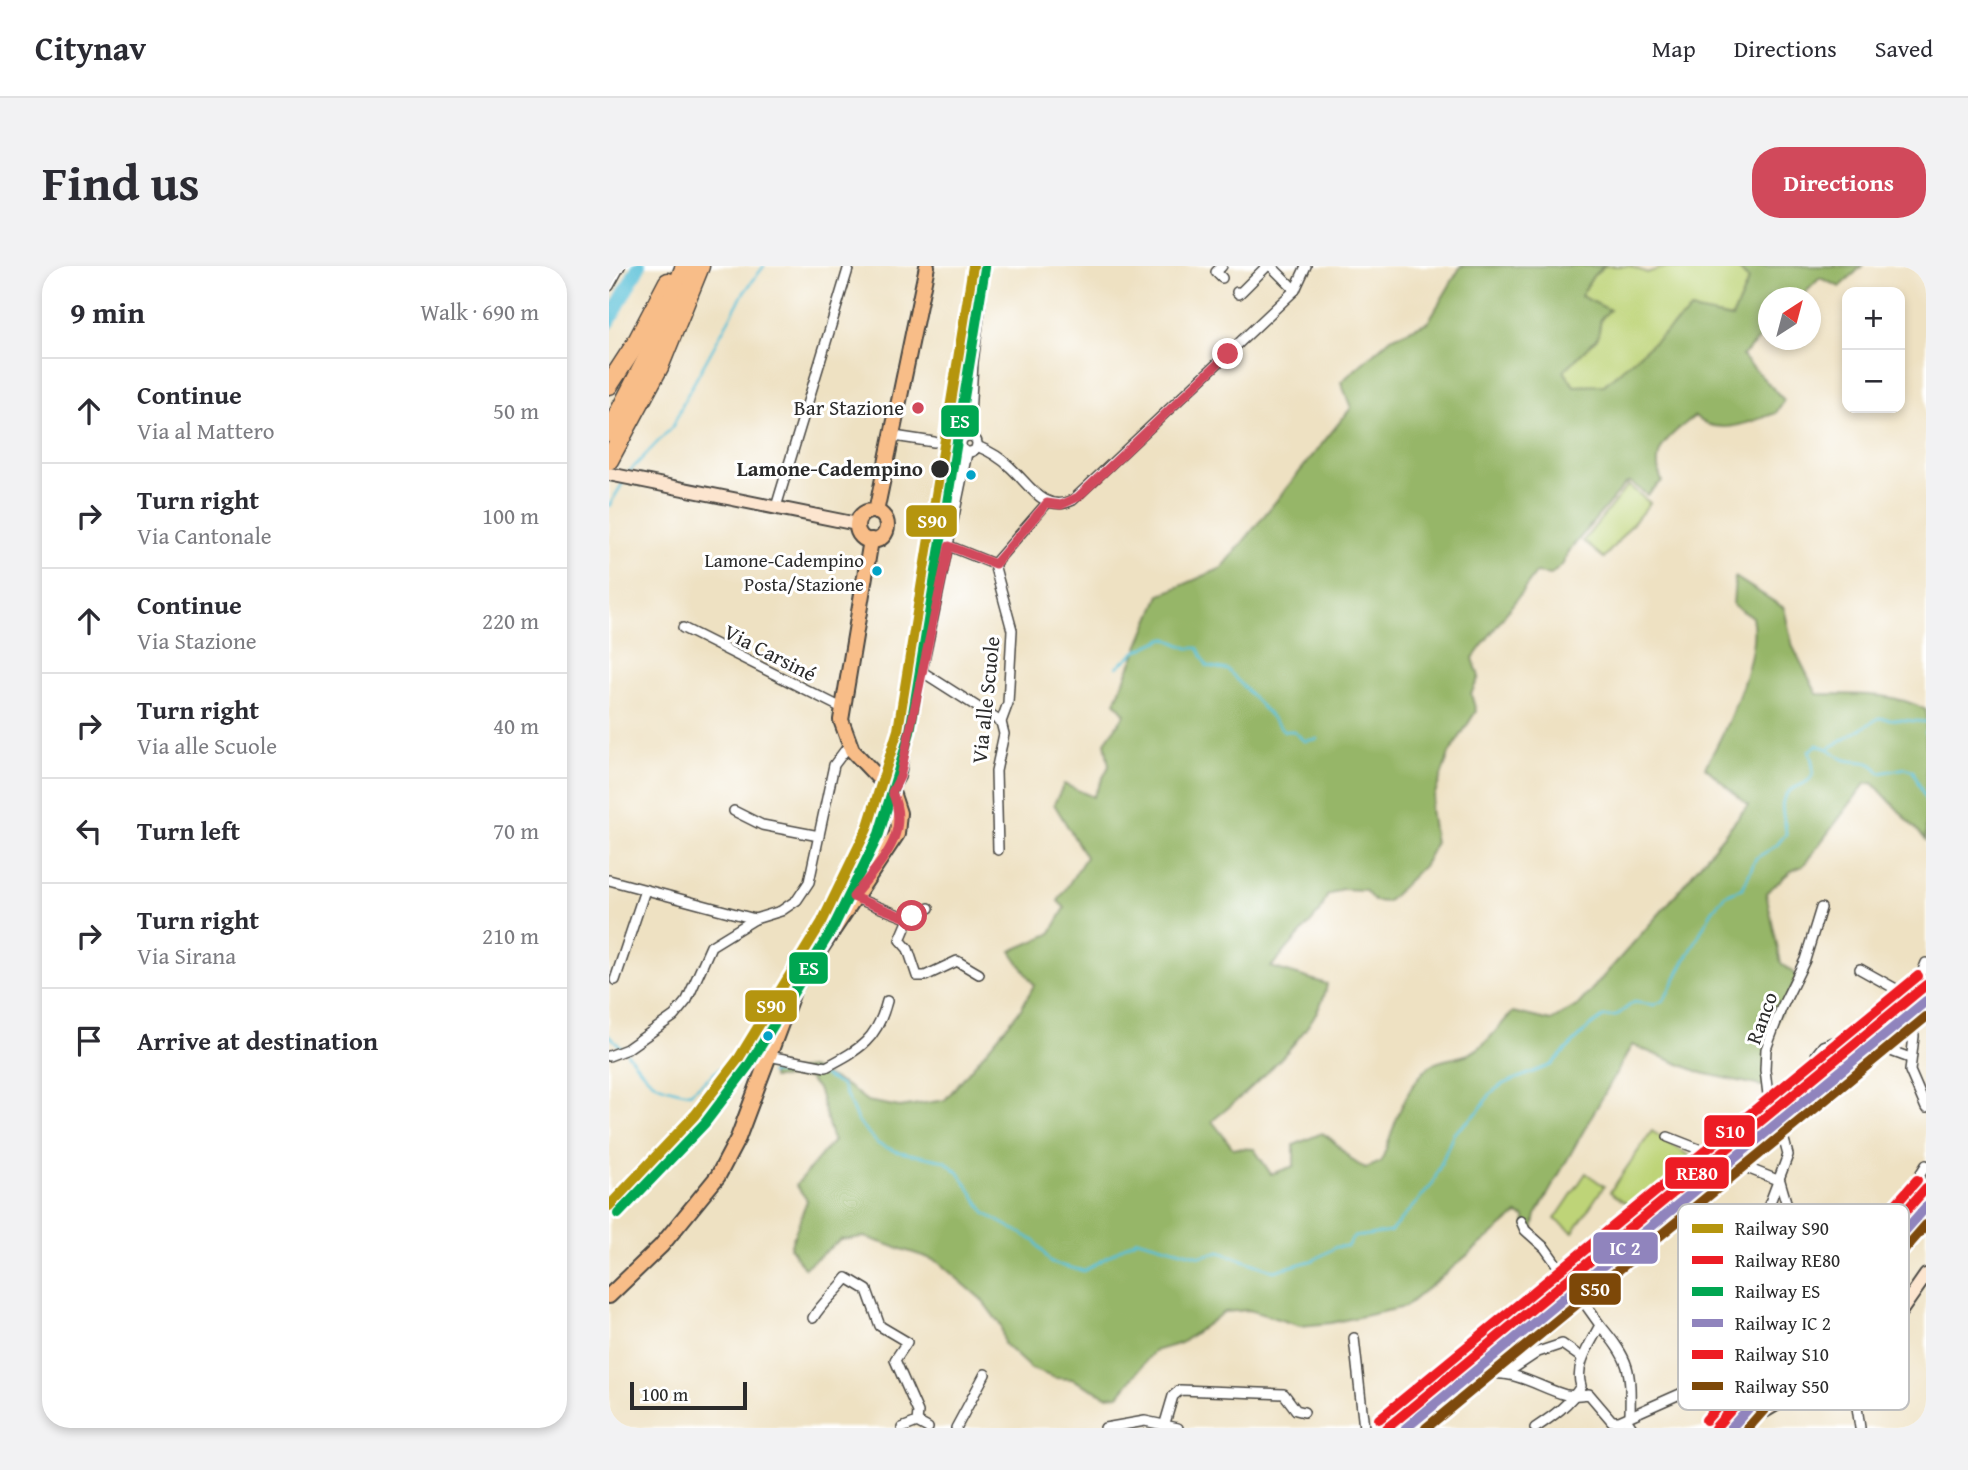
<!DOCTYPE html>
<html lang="en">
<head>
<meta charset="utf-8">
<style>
	body { margin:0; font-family:"Gentium Book Plus",serif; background:#f2f2f3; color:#2b2b33 }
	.controls { position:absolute; right:21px; top:21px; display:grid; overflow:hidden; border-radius:14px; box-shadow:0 4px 10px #0003 }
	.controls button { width:63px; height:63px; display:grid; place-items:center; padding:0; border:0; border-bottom:2px solid #e1e1e2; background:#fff; color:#2b2b33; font:35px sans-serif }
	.compass { position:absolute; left:1149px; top:21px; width:63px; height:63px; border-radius:50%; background:#fff; box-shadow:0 4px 10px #0003; rotate:36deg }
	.scale { position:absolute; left:21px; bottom:18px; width:117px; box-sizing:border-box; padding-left:7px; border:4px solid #2b2b2b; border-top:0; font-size:19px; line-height:24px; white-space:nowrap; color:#2b2b2b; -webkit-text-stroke:5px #fff; paint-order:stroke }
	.stop { position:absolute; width:21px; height:21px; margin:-16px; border:5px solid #d1495b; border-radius:50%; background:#fff }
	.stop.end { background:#d1495b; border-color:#fff; box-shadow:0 2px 7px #0008 }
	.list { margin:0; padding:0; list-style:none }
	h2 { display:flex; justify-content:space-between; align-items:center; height:91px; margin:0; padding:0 28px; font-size:30px }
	h2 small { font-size:23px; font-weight:400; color:#7c7c81 }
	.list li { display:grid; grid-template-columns:46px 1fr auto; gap:21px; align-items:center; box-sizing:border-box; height:105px; padding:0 28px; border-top:2px solid #e1e1e2 }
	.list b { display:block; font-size:26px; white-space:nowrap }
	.list p { margin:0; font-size:23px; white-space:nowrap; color:#7c7c81 }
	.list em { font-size:23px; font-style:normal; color:#7c7c81 }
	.icon { flex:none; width:38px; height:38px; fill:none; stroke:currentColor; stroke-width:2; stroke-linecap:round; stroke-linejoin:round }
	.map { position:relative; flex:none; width:1317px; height:1162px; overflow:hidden; border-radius:28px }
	header { display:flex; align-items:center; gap:42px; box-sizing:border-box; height:98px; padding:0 35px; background:#fff; border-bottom:2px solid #e1e1e2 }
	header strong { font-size:33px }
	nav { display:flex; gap:38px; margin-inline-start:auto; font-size:24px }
	.intro { display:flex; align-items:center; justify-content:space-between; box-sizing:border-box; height:168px; padding:0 42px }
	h1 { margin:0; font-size:49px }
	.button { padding:18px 32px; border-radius:28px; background:#d1495b; color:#fff; font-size:24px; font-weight:700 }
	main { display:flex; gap:42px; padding:0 42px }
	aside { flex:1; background:#fff; border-radius:28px; box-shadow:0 4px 10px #0003 }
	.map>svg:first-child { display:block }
	.green { fill:#bed478; stroke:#748052; stroke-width:2 }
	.forest { fill:#96b668; stroke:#60704a; stroke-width:2 }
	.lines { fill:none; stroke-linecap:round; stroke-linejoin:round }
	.stream { stroke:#59c0d7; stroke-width:2.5 }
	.river { stroke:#59c0d7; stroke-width:14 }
	.street-tunnel { stroke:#c7bda4; stroke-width:9; stroke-dasharray:9 4.5; stroke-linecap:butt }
	.street-casing { stroke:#484642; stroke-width:12 }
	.secondary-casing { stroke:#484642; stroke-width:16 }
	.primary-casing { stroke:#484642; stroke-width:18 }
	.highway-casing { stroke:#484642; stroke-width:21 }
	.street { stroke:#fff; stroke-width:9 }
	.secondary { stroke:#fce5cf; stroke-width:12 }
	.primary { stroke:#f8bd88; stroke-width:14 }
	.highway { stroke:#f8bd88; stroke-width:18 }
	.rail { stroke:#2b2b2b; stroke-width:2.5; stroke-dasharray:10 5; stroke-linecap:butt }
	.rail-1-casing { stroke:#fff; stroke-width:16 }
	.rail-2-casing { stroke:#fff; stroke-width:16 }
	.rail-3-casing { stroke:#fff; stroke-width:16 }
	.rail-4-casing { stroke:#fff; stroke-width:16 }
	.rail-5-casing { stroke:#fff; stroke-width:16 }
	.rail-6-casing { stroke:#fff; stroke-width:16 }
	.rail-1 { stroke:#b5950f; stroke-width:10 }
	.rail-2 { stroke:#ed1c24; stroke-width:10 }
	.rail-3 { stroke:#00a651; stroke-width:10 }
	.rail-4 { stroke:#9084bd; stroke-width:10 }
	.rail-5 { stroke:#ed1c24; stroke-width:10 }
	.rail-6 { stroke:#7d4808; stroke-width:10 }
	.route { stroke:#d1495b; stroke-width:9 }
	.poi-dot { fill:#d1495b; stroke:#fff; stroke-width:2.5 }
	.stop-dot { fill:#2b2b2b; stroke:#fff; stroke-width:2.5 }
	.bus-dot { fill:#02a3c6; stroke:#fff; stroke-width:2.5 }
	.labels { text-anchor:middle; stroke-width:6; stroke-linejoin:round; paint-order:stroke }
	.bus-label { font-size:19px; fill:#2b2b2b; stroke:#fff; text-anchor:end }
	.poi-label { font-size:21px; fill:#2b2b2b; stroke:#fff; text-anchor:end }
	.stop-label { font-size:21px; font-weight:bold; fill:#2b2b2b; stroke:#fff; text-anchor:end }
	.street-label { font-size:21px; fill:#2b2b2b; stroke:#fff }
	.key { fill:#fff; stroke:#bfbfbf; stroke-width:2 }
	.key-label { font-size:19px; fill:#2b2b2b }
	.line-badge { stroke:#fff; stroke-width:2.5 }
	.badge-label { font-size:19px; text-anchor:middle; font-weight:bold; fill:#fff }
</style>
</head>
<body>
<header>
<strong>Citynav</strong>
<nav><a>Map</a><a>Directions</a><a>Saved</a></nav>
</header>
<div class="intro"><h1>Find us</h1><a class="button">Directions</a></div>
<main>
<aside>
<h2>9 min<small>Walk · 690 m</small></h2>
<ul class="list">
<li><svg class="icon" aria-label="ahead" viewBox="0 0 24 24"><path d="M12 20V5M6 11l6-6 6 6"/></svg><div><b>Continue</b><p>Via al Mattero</p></div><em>50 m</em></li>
<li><svg class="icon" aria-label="right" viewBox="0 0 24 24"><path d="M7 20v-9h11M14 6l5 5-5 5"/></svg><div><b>Turn right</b><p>Via Cantonale</p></div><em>100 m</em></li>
<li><svg class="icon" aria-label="ahead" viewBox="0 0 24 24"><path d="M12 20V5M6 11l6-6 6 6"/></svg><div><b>Continue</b><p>Via Stazione</p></div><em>220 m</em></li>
<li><svg class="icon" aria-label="right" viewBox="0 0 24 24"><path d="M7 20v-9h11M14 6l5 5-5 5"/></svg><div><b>Turn right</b><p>Via alle Scuole</p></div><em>40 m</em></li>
<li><svg class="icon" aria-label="left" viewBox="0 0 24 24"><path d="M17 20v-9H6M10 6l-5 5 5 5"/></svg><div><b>Turn left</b></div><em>70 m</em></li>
<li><svg class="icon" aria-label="right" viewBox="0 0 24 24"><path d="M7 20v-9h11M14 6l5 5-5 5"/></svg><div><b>Turn right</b><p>Via Sirana</p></div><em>210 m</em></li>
<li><svg class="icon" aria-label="arrive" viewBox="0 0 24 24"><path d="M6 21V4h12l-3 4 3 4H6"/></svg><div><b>Arrive at destination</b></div></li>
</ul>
</aside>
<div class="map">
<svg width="1317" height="1162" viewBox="0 0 1317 1162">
	<rect width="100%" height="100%" fill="#fff"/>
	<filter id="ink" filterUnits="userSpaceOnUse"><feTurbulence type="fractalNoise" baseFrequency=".0143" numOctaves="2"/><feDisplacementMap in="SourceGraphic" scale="14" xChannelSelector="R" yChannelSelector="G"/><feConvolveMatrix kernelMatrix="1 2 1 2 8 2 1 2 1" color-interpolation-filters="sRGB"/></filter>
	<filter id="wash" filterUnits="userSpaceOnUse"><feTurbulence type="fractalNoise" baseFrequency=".00686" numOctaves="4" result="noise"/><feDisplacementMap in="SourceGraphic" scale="28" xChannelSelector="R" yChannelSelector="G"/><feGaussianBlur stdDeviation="1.57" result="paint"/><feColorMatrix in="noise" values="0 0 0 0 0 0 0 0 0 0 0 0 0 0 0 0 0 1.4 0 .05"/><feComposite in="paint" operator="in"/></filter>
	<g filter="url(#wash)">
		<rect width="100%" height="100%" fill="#eee1c2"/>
		<g class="green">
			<path d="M 995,0 L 1021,0 L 1038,7 C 1055,0 1064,1 1082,3 C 1088,4 1116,0 1127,0 L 1140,14 L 1123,52 L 1082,44 L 995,119 L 965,120 L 955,105 L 989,71 L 992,52 L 1000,44 L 972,30 L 984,10 Z"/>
			<path d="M 1019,219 L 1041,237 L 995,292 L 974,275 Z"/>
			<path d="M 1043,865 L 1092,898 L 1051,960 L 1001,926 Z"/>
			<path d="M 977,907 L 995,920 L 964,966 L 946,953 Z"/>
		</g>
		<path class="forest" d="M 852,0 L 995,0 L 984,10 L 972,30 L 1001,44 L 992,52 L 989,71 L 955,105 L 965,120 L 995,119 L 1082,44 L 1123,52 L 1140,14 L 1127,0 L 1253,0 L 1231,21 L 1211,12 L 1192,31 L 1160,32 L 1159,63 L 1133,90 L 1175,134 L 1167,147 C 1140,156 1108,172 1086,150 C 1063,168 1039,183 1053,215 L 1038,229 L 1021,216 L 1016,218 L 959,286 L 954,298 L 942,309 L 927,307 L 864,392 L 870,411 L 862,428 L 867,445 L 840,488 L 821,542 L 826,578 L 815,599 L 778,636 L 765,635 L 756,624 L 732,623 L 718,630 L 711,646 L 662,701 L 718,718 C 712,763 638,827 603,855 L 624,882 L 645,883 L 662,908 L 685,900 L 685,879 L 713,867 C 735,879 735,894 757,902 L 772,896 C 784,866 794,821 821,800 C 831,792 850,793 862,787 C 879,778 890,759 904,746 L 942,755 L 969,739 L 1059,638 L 1139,539 L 1096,501 C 1116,467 1152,390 1143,351 L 1124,339 L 1126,311 L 1175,342 L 1184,381 L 1208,428 C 1245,429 1284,425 1317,444 L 1317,574 L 1264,517 L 1256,518 L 1194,600 L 1182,605 L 1157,627 L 1172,697 L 1188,710 L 1163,765 L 1157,821 L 1093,807 L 1023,779 L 927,949 L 924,964 L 917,962 L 916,951 L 908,948 L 796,1041 L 722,1057 L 691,1060 L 640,1044 L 615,1046 L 572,1077 L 545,1085 L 510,1129 L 497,1130 L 463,1113 L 446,1112 L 422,1103 L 395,1078 L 392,1060 L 372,1033 L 329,996 L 317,991 L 255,971 L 231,974 L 195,1002 L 181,981 L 198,934 L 187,919 L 224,875 L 210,825 L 199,812 L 163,812 L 163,807 L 202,802 L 240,821 L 258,835 L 291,841 L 336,834 L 412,743 L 425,719 L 402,685 L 441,668 L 456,642 L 449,635 L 477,591 L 445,538 L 455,518 L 484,531 L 500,500 L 496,476 L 516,448 L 506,436 L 551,329 L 613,302 L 742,142 L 732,116 L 782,72 L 819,56 Z"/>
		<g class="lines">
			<g class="stream">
				<path d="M 20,206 L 64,160 L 77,131 L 134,28 L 155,0"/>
				<path d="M 0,240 L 15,215"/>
				<path d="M 508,401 L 526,386 L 556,372 L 579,382 L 589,382 L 598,400 L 619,404 L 675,465 L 685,465 L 695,475 L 708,473"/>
				<path d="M 1317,465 L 1317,467"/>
				<path d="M 1219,483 C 1224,486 1229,490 1234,493 C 1249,499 1260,490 1271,507 L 1297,502 L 1304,505 L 1317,535"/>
				<path d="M 0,769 L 13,782"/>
				<path d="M 18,787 C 43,817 41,820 81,827 L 116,798"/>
				<path d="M 133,799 L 151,804"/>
				<path d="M 161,807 L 210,807 L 233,820 L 249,856 L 269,878 L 286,885 L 336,895 L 350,907 L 377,948 L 426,975 L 442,997 L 475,1005 L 528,973 L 591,990 L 611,986 L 665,1005 L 705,994 L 727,981 L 738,980 L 745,971 L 781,966 L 823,919 L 845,867 L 869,846 L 882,827 L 894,818 L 942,799 L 980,761 L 994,751 L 1007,750 L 1025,736 L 1045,739 L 1055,734 L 1103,645 L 1116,629 L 1134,622 L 1147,592 L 1167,580 L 1177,568 C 1177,557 1171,546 1174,535 C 1180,511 1216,529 1200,485 L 1208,479 L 1219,483 L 1270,452 L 1317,456"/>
			</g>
			<path class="river" d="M 0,56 L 30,0"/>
		</g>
	</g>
	<g filter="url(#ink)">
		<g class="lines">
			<path class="street-tunnel" d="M 325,176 L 341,179"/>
			<defs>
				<g id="street">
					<path d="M 613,0 L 607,6 L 613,12"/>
					<path d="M 662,0 L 686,24"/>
					<path d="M 0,20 L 11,0"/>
					<path d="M 628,26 L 630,28 L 658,0"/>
					<circle cx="360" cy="178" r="8"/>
					<path d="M 285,170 L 325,176"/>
					<path d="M 360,170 L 364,96 L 377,0"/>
					<path d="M 368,180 C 380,185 391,191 401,201 C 420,218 435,248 464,234 L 686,24 L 697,0"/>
					<path d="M 167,241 L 240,0"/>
					<path d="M 340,280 L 385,298 L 403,364 L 399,437 L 392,456 L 395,468 L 387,505 L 389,584"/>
					<path d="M 385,298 L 438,237"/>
					<path d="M 74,362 L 233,442"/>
					<path d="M 312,405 L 392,456"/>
					<path d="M 283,526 L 291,511 L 358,187"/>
					<path d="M 125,545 L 153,559 L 210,570"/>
					<path d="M 0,614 L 146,653 L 172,645 L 188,634 L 200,616 L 225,499 L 240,479"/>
					<path d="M 244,631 L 300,653"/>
					<path d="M 300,653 L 291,674 L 299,683 L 308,710 L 316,710 L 348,695 L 370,708"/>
					<path d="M 300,653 L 320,642"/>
					<path d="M 1317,697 L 1303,732 L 1305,770 L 1301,805 L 1317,842"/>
					<path d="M 1251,703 L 1303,732"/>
					<path d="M 6,714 L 36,624"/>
					<path d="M 1207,789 L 1214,780 L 1241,770 L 1301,792"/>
					<path d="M 0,790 L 18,783 L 65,750 L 78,734 L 102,680 L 146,653"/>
					<path d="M 159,790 L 217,801 C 251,783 268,774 278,735"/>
					<path d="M 1059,871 L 1171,915 L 1202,1023 L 1208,1064 L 1188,1127"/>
					<path d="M 912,955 L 916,964 L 936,982 L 991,1059 C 982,1077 965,1099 972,1120 C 960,1139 944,1150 926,1162"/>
					<path d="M 204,1052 C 213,1036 227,1027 238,1012 L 258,1024 L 271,1060 L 298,1076 L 286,1094 L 309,1146 L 308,1156"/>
					<path d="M 1244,1052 L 1251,1006 L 1317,899"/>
					<path d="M 991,1059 C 1021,1095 1022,1102 1021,1149"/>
					<path d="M 745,1072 L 755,1162"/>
					<path d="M 1146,1083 L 1131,1050 L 1127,1026 L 1179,889 L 1169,851 L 1160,837 L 1156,804 L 1157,783 L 1172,743 L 1196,694 L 1212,642"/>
					<path d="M 1221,1107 L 1248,1141 L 1251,1162"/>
					<path d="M 896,1108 L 929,1086 L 953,1078 L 973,1092"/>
					<path d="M 1017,1153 L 1023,1162"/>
					<path d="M 556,1157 L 564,1130 L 571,1124 L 675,1128 L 687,1144 L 695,1146"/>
					<path d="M 293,1162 L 308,1156 L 319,1162"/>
					<path d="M 347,1162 L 376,1108"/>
					<path d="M 496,1162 L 536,1155 L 569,1162"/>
					<path d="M 783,1162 L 875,1110 C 904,1101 930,1122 957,1129 C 964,1130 973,1129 980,1128 L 1003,1155 L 1010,1155 L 1080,1124 L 1166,1073 L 1244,1052 L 1270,1048 L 1285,1055"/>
				</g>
				<g id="secondary">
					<path d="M 0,208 L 248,258"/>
					<path d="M 1127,1162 L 1252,1088 L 1285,1055 L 1317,1009"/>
				</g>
				<g id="primary">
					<circle cx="263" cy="260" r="15"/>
					<path d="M 267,246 L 318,0"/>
					<path d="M 0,1030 L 52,980 L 109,910 L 129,872 L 185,723 L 288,568 L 290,547 L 283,526 L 243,484 L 232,454 L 262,274"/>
				</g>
				<g id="highway">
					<path d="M 0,119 L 26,79 L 59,16"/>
					<path d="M 0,166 L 43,83 L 76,0"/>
					<path d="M 0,194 L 50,101 L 91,0"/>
				</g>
			</defs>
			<use href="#street" class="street-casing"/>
			<use href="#secondary" class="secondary-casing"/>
			<use href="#primary" class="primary-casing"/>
			<use href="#highway" class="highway-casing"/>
			<use href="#street" class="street"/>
			<use href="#secondary" class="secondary"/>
			<use href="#primary" class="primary"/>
			<use href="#highway" class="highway"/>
			<path class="rail" d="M 0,6 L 3,0"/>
			<defs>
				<path id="rail-1" d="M 0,940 L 86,849 L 130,792 L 213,656 L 258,563 L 289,464 L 364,0"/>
				<g id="rail-2">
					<path d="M 778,1162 L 1317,719"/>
					<path d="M 1106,1162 L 1317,922"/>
				</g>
				<path id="rail-3" d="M 9,948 L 96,857 L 140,799 L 224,662 L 270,568 L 301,466 L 376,2"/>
				<g id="rail-4">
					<path d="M 797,1162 L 1317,735"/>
					<path d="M 1122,1162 L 1317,941"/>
				</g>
				<g id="rail-5">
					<path d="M 770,1153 L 1309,710"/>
					<path d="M 1097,1154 L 1308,914"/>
				</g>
				<g id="rail-6">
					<path d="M 817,1162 L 1317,751"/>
					<path d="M 1139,1162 L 1317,959"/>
				</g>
			</defs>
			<use href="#rail-1" class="rail-1-casing"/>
			<use href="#rail-2" class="rail-2-casing"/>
			<use href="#rail-3" class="rail-3-casing"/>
			<use href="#rail-4" class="rail-4-casing"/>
			<use href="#rail-5" class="rail-5-casing"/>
			<use href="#rail-6" class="rail-6-casing"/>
			<use href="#rail-1" class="rail-1"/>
			<use href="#rail-2" class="rail-2"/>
			<use href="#rail-3" class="rail-3"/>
			<use href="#rail-4" class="rail-4"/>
			<use href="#rail-5" class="rail-5"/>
			<use href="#rail-6" class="rail-6"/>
		</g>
	</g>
	<g class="lines" filter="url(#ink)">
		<path class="route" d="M 303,650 L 300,653 L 244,631 C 269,598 303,570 283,526 L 291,511 L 340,280 L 386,298 L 438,237 L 452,239 L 469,231 L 619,88"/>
	</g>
	<circle class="poi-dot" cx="309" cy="142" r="7"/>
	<circle class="stop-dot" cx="331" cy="203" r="10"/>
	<g class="bus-dot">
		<circle cx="362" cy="209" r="6"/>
		<circle cx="268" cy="305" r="6"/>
		<circle cx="159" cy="770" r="6"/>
	</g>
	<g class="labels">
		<g class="bus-label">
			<text x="255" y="301">Lamone-Cadempino<tspan x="255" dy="24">Posta/Stazione</tspan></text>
		</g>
		<g class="poi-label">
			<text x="295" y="149">Bar Stazione</text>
		</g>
		<g class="stop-label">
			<text x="314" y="210">Lamone-Cadempino</text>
		</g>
		<g class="street-label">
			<text transform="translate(161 387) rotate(27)" y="7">Via Carsiné</text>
			<text transform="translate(377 434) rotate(-84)" y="7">Via alle Scuole</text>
			<text transform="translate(1153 752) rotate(-70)" y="7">Ranco</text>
		</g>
	</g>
	<rect x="1069" y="938" width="231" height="206" rx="10" class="key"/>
	<rect x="1083" y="958" width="31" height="9" fill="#b5950f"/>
	<rect x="1083" y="990" width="31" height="8" fill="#ed1c24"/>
	<rect x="1083" y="1021" width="31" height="9" fill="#00a651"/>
	<rect x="1083" y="1053" width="31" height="8" fill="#9084bd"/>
	<rect x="1083" y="1084" width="31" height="9" fill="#ed1c24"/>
	<rect x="1083" y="1116" width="31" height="8" fill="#7d4808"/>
	<g class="key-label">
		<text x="1126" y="969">Railway S90</text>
		<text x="1126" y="1001">Railway RE80</text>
		<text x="1126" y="1032">Railway ES</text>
		<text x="1126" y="1064">Railway IC 2</text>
		<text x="1126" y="1095">Railway S10</text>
		<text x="1126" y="1127">Railway S50</text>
	</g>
	<g class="line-badge">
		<rect x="331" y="138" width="40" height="34" rx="7" fill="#00a651"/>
		<rect x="296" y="238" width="53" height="34" rx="7" fill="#b5950f"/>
		<rect x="179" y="685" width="41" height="34" rx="7" fill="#00a651"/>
		<rect x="135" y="723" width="54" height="34" rx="7" fill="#b5950f"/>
		<rect x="1094" y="848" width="53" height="34" rx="7" fill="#ed1c24"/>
		<rect x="1055" y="890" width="66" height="34" rx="7" fill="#ed1c24"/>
		<rect x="983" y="965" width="67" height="34" rx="7" fill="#9084bd"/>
		<rect x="959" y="1006" width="54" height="34" rx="7" fill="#7d4808"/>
	</g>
	<g class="badge-label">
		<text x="351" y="162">ES</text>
		<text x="323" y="262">S90</text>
		<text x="200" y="709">ES</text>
		<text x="162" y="747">S90</text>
		<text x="1121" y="872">S10</text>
		<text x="1088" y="914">RE80</text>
		<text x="1016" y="989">IC 2</text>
		<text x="986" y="1030">S50</text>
	</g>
</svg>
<div class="controls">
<button>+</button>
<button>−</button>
</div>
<svg class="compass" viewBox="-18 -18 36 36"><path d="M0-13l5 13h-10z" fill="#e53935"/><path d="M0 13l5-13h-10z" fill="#7c7c81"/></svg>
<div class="scale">100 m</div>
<div class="stop" style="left:303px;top:650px"></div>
<div class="stop end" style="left:619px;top:88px"></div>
</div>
</main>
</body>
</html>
